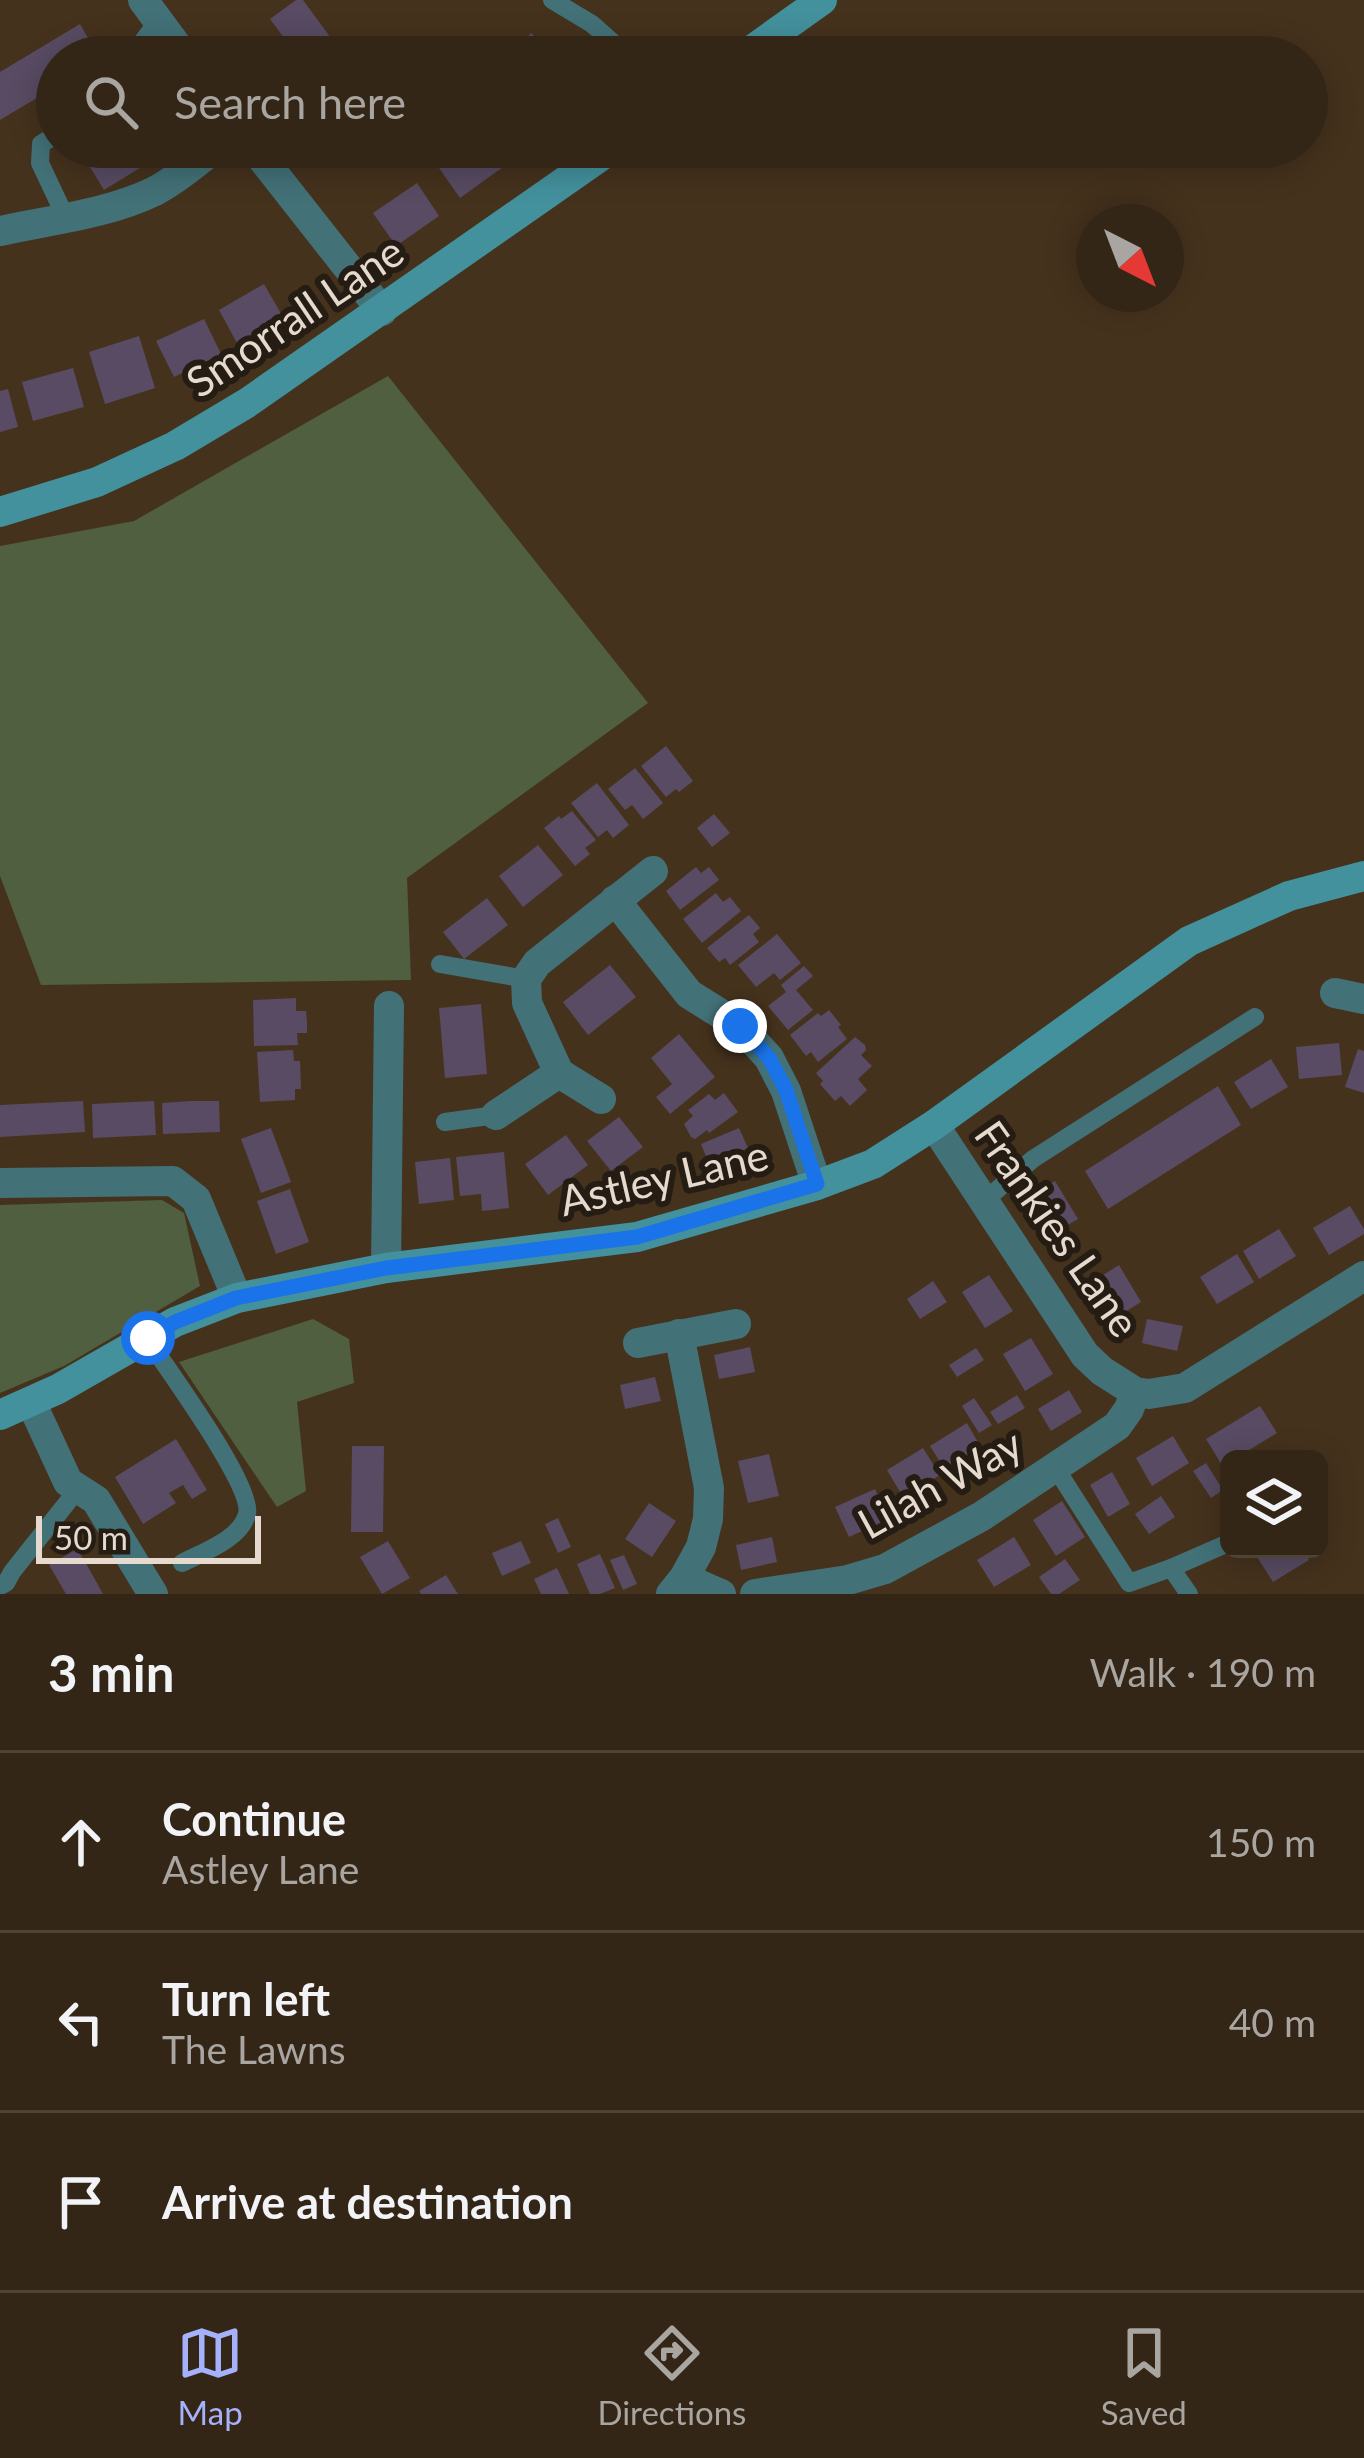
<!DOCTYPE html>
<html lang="en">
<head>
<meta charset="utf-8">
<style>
	body { margin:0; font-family:Lato,sans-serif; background:#3c2e1f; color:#f1f3f6 }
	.controls { position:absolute; right:36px; bottom:36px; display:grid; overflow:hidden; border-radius:18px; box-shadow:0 6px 30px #0003 }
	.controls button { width:108px; height:108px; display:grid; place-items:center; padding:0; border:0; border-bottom:3px solid #4e4335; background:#342616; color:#f1f3f6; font:60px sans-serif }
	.compass { position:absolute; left:1076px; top:204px; width:108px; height:108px; border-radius:50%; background:#342616; box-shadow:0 6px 30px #0003; rotate:138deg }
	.scale { position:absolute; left:36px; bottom:30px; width:225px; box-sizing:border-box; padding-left:12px; border:6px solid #e6dace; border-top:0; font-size:33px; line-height:42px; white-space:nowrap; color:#e6dace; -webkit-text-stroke:9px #251c13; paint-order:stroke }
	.stop { position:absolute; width:36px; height:36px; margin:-27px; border:9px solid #1a73e8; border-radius:50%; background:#fff }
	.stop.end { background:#1a73e8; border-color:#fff; box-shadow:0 3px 12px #0008 }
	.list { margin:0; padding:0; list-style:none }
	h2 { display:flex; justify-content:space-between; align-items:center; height:156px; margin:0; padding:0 48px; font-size:51px }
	h2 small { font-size:39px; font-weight:400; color:#a9a5a1 }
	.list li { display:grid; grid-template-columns:78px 1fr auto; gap:36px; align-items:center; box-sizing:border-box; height:180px; padding:0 48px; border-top:3px solid #4e4335 }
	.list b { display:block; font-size:45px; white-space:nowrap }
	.list p { margin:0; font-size:39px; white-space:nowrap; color:#a9a5a1 }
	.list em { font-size:39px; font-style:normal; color:#a9a5a1 }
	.icon { flex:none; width:66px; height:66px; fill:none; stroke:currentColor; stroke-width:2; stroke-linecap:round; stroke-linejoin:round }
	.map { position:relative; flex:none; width:1364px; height:1594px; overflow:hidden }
	.search { position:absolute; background:#342616; box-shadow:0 6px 30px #0003; left:36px; right:36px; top:36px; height:132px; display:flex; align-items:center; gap:30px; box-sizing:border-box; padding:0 42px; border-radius:66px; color:#a9a5a1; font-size:45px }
	.sheet { height:696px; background:#342616 }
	nav { display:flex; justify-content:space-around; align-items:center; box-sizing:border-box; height:168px; border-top:3px solid #4e4335; background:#342616; font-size:33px; color:#a9a5a1 }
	nav a { display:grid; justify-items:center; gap:6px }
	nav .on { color:#a6b1fc }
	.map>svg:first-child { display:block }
	.green { fill:#4f5f3f }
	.building { fill:#584b63 }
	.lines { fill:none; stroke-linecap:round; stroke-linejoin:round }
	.lane { stroke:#437178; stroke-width:18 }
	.street { stroke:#437178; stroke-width:30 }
	.secondary { stroke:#43919d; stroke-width:30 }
	.route { stroke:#1a73e8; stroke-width:15 }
	.labels { text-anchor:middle; stroke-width:12; stroke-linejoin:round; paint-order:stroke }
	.street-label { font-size:42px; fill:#e6dace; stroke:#251c13 }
</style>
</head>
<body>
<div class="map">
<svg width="1364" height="1594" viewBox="0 0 1364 1594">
	<rect width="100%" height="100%" fill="#45321d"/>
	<g class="green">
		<path d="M 388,376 L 648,703 L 407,878 L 411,980 L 41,985 L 0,876 L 0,546 L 134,521 Z"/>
		<path d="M 162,1200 L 184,1213 L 200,1286 L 64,1366 L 0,1393 L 0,1205 Z"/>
		<path d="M 313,1319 L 349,1339 L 354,1383 L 297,1402 L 306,1491 L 277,1507 L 179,1362 Z"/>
	</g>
	<g class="building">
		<path d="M 296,0 L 303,0 L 336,45 L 320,57 L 298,57 L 270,19 Z"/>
		<path d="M 80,24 L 99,57 L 57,57 L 57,86 L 0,120 L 0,72 Z"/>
		<path d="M 531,33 L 555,57 L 514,57 L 511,54 Z"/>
		<path d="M 110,147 L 174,147 L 104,190 L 87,162 Z"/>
		<path d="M 463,147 L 489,147 L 503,167 L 460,198 L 437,165 Z"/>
		<path d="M 522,147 L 561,147 L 541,167 Z"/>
		<path d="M 417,183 L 439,216 L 396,246 L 373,213 Z"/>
		<path d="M 264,284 L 284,319 L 238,345 L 219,310 Z"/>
		<path d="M 204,319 L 221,354 L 174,377 L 156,341 Z"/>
		<path d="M 139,336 L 155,388 L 105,404 L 89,352 Z"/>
		<path d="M 73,368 L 84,407 L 33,421 L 22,382 Z"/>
		<path d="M 8,389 L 18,427 L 0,432 L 0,391 Z"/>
		<path d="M 666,746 L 693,781 L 679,792 L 676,789 L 666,797 L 641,766 Z"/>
		<path d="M 635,768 L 663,803 L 643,819 L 632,805 L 625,810 L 608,789 Z"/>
		<path d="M 597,783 L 629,825 L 613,838 L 607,830 L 598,837 L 571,803 Z"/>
		<path d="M 572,811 L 596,840 L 585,848 L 590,854 L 575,866 L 544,828 L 559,816 L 561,819 Z"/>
		<path d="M 714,814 L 730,833 L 712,847 L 697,828 Z"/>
		<path d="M 538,845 L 563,875 L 523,907 L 499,876 Z"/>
		<path d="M 696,867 L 701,873 L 709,867 L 719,880 L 680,910 L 666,891 Z"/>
		<path d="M 716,893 L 723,902 L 730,897 L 741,911 L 702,943 L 683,919 Z"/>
		<path d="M 487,898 L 508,925 L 464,959 L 443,932 Z"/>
		<path d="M 749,915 L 760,928 L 753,934 L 759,942 L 730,965 L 725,958 L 719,962 L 707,948 Z"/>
		<path d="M 777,934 L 801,963 L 780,980 L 774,973 L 756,987 L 738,965 Z"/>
		<path d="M 610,965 L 636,997 L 588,1035 L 563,1002 Z"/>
		<path d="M 804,966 L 813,976 L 796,990 L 813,1010 L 788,1030 L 768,1006 L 786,992 L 781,985 Z"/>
		<path d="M 296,998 L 296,1011 L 306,1011 L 307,1022 L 307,1033 L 297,1033 L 298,1045 L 254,1046 L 253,1000 Z"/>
		<path d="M 481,1004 L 487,1074 L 445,1078 L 439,1008 Z"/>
		<path d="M 829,1010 L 841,1025 L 838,1027 L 847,1039 L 818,1062 L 811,1052 L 806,1056 L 790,1035 L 818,1013 L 821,1016 Z"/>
		<path d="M 679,1034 L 715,1077 L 670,1114 L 656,1097 L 672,1084 L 651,1058 Z"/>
		<path d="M 855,1037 L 865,1045 L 866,1050 L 861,1055 L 872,1066 L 858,1079 L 867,1090 L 850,1106 L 841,1096 L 835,1101 L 820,1084 L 823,1081 L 816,1073 Z"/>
		<path d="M 1339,1043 L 1342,1075 L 1299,1079 L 1296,1047 Z"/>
		<path d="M 1358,1049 L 1364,1051 L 1364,1093 L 1345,1087 Z"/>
		<path d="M 293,1050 L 294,1061 L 300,1061 L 301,1089 L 295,1089 L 295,1100 L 260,1102 L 257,1052 Z"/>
		<path d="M 1271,1059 L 1288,1087 L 1251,1109 L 1234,1082 Z"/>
		<path d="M 1218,1086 L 1241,1125 L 1108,1209 L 1085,1171 Z"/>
		<path d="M 724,1093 L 738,1112 L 709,1133 L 707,1130 L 695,1139 L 691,1137 L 684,1124 L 693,1116 L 688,1110 L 709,1094 L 715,1100 Z"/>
		<path d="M 83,1101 L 85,1132 L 0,1137 L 0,1105 Z"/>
		<path d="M 154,1101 L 156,1135 L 93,1138 L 92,1104 Z"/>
		<path d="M 190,1101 L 219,1101 L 220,1132 L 163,1134 L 162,1103 Z"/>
		<path d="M 619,1117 L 643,1147 L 611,1171 L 587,1141 Z"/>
		<path d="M 271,1128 L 291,1182 L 261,1193 L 241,1139 Z"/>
		<path d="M 739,1128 L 748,1148 L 741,1151 L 744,1158 L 712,1171 L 701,1144 Z"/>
		<path d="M 566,1135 L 588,1165 L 548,1195 L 525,1164 Z"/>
		<path d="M 504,1152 L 509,1208 L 482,1211 L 481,1194 L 460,1196 L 456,1157 Z"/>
		<path d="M 450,1158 L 454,1200 L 419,1204 L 415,1162 Z"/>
		<path d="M 1055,1181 L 1078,1219 L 1049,1236 L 1027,1198 Z"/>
		<path d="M 290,1189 L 309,1242 L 276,1254 L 257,1201 Z"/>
		<path d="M 1350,1206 L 1364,1229 L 1364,1234 L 1329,1255 L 1313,1228 Z"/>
		<path d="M 1279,1229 L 1296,1256 L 1259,1279 L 1243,1251 Z"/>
		<path d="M 1237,1254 L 1254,1282 L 1217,1304 L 1200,1277 Z"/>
		<path d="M 1119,1265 L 1141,1302 L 1114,1319 L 1092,1282 Z"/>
		<path d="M 989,1275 L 1013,1311 L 985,1328 L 962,1292 Z"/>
		<path d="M 933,1281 L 947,1302 L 920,1319 L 907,1299 Z"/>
		<path d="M 1147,1319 L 1183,1326 L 1177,1351 L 1142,1343 Z"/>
		<path d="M 1031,1338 L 1053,1374 L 1025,1391 L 1003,1354 Z"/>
		<path d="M 750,1347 L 755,1372 L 719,1379 L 714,1355 Z"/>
		<path d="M 976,1348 L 984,1360 L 957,1377 L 949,1365 Z"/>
		<path d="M 655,1377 L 661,1401 L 625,1409 L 620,1385 Z"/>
		<path d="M 1069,1390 L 1082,1412 L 1051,1431 L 1038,1409 Z"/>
		<path d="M 1017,1395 L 1025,1408 L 998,1424 L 990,1412 Z"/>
		<path d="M 974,1398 L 992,1425 L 979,1433 L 962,1406 Z"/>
		<path d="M 1260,1406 L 1277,1433 L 1235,1459 L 1229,1459 L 1229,1463 L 1223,1467 L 1206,1439 Z"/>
		<path d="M 967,1423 L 983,1451 L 947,1473 L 930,1446 Z"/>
		<path d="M 1173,1436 L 1189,1463 L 1152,1486 L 1136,1458 Z"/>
		<path d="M 176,1439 L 207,1490 L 192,1499 L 183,1485 L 169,1493 L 176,1503 L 143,1524 L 115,1477 Z"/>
		<path d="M 352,1446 L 384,1446 L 383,1532 L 351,1532 Z"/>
		<path d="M 923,1448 L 940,1475 L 903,1497 L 887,1470 Z"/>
		<path d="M 769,1454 L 779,1496 L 748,1503 L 738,1461 Z"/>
		<path d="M 1206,1463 L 1223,1490 L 1211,1498 L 1193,1471 Z"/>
		<path d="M 1112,1472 L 1130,1504 L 1108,1517 L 1090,1485 Z"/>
		<path d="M 875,1489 L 888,1519 L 849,1537 L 835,1507 Z"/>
		<path d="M 1161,1496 L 1175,1517 L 1149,1534 L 1135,1514 Z"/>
		<path d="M 1062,1501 L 1085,1537 L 1056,1556 L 1033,1520 Z"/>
		<path d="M 649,1503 L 676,1521 L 652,1557 L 625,1539 Z"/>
		<path d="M 558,1518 L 571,1547 L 558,1553 L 545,1524 Z"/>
		<path d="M 772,1537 L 777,1562 L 741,1570 L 736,1545 Z"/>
		<path d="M 1014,1537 L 1031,1565 L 994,1587 L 977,1560 Z"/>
		<path d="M 388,1541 L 410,1578 L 382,1594 L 360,1557 Z"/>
		<path d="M 521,1541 L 531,1563 L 502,1576 L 492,1553 Z"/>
		<path d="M 77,1549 L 87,1565 L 103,1594 L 66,1594 L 49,1565 Z"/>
		<path d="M 1252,1549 L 1302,1549 L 1309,1560 L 1273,1582 Z"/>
		<path d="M 600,1554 L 615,1588 L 600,1594 L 590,1594 L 577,1564 Z"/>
		<path d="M 624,1555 L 637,1584 L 623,1590 L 610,1560 Z"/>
		<path d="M 1065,1559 L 1080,1580 L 1059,1594 L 1051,1594 L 1039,1577 Z"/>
		<path d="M 557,1568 L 569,1594 L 541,1594 L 534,1579 Z"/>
		<path d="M 446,1575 L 458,1594 L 421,1594 L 419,1591 Z"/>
	</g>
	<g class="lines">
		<g class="lane">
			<path d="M 552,0 L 592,24 L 629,57"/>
			<path d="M 131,57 L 158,21"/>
			<path d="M 57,134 L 41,144 L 40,163 L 65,216"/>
			<path d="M 440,964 L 526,979"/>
			<path d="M 445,1122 L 496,1115"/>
			<path d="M 984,1201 L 1033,1159 L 1255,1017"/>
			<path d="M 147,1338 C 166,1368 254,1486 247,1514 C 241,1539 203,1552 182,1563"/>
			<path d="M 1055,1467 L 1129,1583 L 1171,1568 L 1226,1544"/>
			<path d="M 1171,1568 L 1189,1594"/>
			<path d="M 0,1586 L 6,1583 L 12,1572 L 78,1489"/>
		</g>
		<g class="street">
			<path d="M 143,0 L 185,57"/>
			<path d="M 253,147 L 382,311"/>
			<path d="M 0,231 C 50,220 108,214 155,191 C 177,179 196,163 216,147"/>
			<path d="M 615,900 L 689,994 L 740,1026 L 769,1058 L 786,1091 L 817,1185"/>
			<path d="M 1335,993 L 1364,999"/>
			<path d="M 559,1073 L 527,1003 L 526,979 L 537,963 L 653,871"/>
			<path d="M 496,1115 L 559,1073 L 601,1099"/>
			<path d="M 934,1125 L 1085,1355 L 1102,1371 L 1135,1392 L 1149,1394 L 1185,1388 L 1364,1276"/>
			<path d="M 0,1183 L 173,1181 L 196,1199 L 237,1298"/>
			<path d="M 386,1268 L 389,1006"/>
			<path d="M 638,1343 L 736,1324"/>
			<path d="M 31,1402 L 68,1482 L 96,1500 L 153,1594"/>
			<path d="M 684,1578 L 721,1594"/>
			<path d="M 671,1594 L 684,1578 L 701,1547 L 708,1519 L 709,1488 L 679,1334"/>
			<path d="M 755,1594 L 848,1580 L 885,1569 L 982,1516 L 1117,1426 L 1129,1409 L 1135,1392"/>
		</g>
		<g class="secondary">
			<path d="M 742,57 L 822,0"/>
			<path d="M 0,512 L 97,482 L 175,446 L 247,403 L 614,147"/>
			<path d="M 0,1415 L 58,1389 L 175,1322 L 237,1298 L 386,1268 L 637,1237 L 817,1185 L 873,1164 L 934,1125 L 1189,941 L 1289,896 L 1364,876"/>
		</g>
	</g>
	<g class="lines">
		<path class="route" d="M 148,1338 L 175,1322 L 236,1298 L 386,1268 L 637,1237 L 817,1184 L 786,1090 L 769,1058 L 740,1026"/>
	</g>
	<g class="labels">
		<g class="street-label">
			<text transform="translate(295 317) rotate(-34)" y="15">Smorrall Lane</text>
			<text transform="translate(664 1178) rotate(-13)" y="15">Astley Lane</text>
			<text transform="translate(1057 1229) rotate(55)" y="15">Frankies Lane</text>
			<text transform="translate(940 1484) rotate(-29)" y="15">Lilah Way</text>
		</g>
	</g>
</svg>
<div class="controls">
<button><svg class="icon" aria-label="layers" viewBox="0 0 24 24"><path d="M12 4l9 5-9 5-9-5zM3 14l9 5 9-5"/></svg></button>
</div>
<svg class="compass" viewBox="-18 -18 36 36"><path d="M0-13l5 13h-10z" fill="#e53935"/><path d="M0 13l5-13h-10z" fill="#a9a5a1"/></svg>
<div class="scale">50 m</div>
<div class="stop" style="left:148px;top:1338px"></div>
<div class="stop end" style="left:740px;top:1026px"></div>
<div class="search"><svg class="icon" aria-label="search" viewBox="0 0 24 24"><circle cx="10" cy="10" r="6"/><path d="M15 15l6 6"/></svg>Search here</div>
</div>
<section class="sheet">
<h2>3 min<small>Walk · 190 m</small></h2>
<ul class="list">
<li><svg class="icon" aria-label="ahead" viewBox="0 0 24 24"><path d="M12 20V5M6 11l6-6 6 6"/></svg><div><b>Continue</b><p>Astley Lane</p></div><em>150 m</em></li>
<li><svg class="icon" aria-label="left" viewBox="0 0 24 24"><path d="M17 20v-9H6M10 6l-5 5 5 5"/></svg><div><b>Turn left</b><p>The Lawns</p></div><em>40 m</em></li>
<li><svg class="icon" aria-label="arrive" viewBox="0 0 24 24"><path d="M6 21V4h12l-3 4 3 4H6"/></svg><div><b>Arrive at destination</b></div></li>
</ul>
</section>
<nav>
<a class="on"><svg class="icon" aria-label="map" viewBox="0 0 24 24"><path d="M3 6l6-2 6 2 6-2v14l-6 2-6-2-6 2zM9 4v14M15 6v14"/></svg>Map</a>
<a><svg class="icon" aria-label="directions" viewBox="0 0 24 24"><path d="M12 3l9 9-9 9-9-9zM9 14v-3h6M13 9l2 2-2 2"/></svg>Directions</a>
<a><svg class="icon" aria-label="saved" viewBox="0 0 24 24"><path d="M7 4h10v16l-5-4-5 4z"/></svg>Saved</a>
</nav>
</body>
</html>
